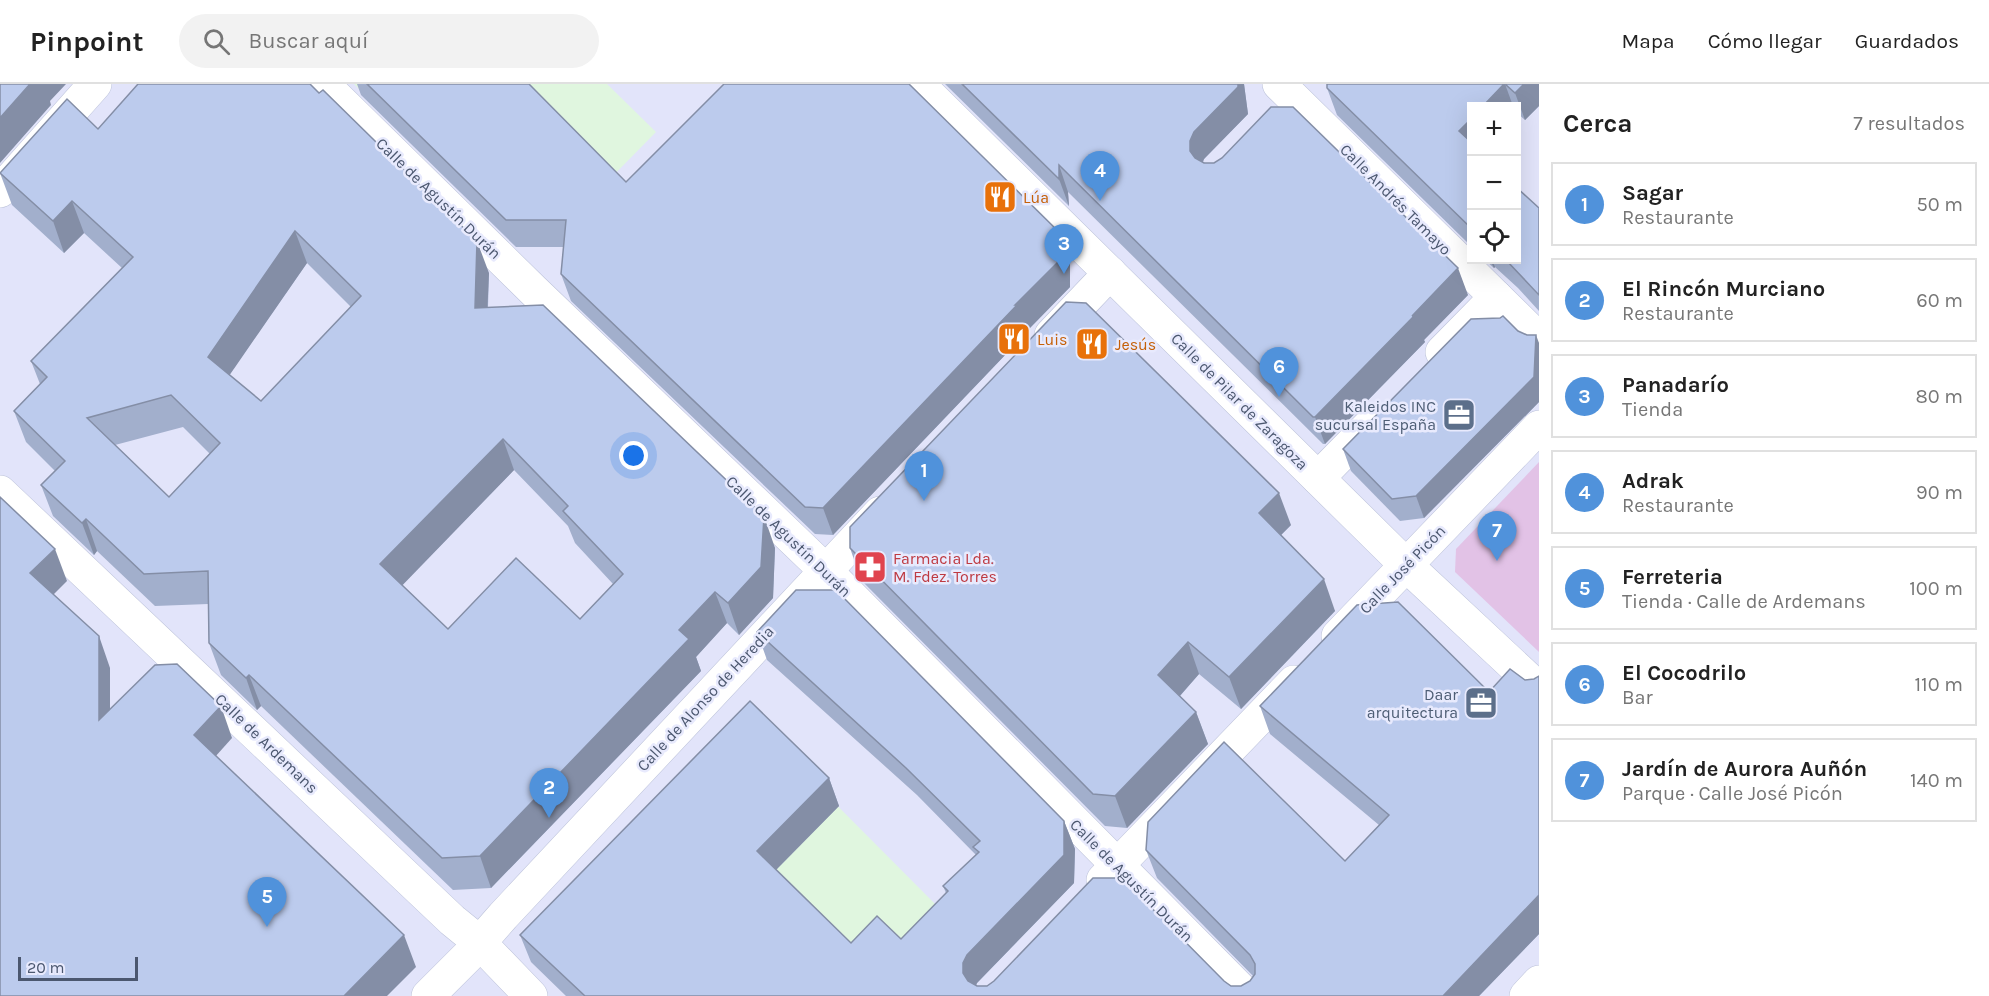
<!DOCTYPE html>
<html lang="es">
<head>
<meta charset="utf-8">
<style>
	body { margin:0; font-family:Karla,sans-serif; background:#f2f2f2; color:#222 }
	.controls { position:absolute; right:18px; top:18px; display:grid; overflow:hidden; border-radius:0px; box-shadow:0 6px 24px #0002 }
	.controls button { width:54px; height:54px; display:grid; place-items:center; padding:0; border:0; border-bottom:2px solid #e0e0e0; background:#fff; color:#222; font:30px sans-serif }
	.scale { position:absolute; left:18px; bottom:15px; width:120px; box-sizing:border-box; padding-left:6px; border:3px solid #4b576f; border-top:0; font-size:16px; line-height:21px; white-space:nowrap; color:#4b576f; -webkit-text-stroke:4px #e8eafd; paint-order:stroke }
	.you { position:absolute; left:634px; top:372px; width:21px; height:21px; margin:-15px; border:4px solid #fff; border-radius:50%; background:#1a73e8; box-shadow:0 0 0 9px #1a73e833 }
	.badge { display:grid; place-items:center; width:39px; height:39px; border-radius:50%; background:#5092db; color:#fff; font-size:20px; font-weight:700 }
	.pin { position:absolute; translate:-50% -50px; filter:drop-shadow(0 2px 3px #0008) }
	.pin::after { content:''; position:absolute; top:32px; width:21px; height:18px; background:inherit; clip-path:polygon(0 0,100% 0,50% 100%) }
	.list { margin:0; padding:0; list-style:none }
	h2 { display:flex; justify-content:space-between; align-items:center; height:78px; margin:0; padding:0 24px; font-size:26px }
	h2 small { font-size:20px; font-weight:400; color:#767676 }
	.list li { display:grid; grid-template-columns:39px 1fr auto; gap:18px; align-items:center; box-sizing:border-box; height:84px; margin:0 12px 12px; padding:0 12px; border:2px solid #e0e0e0; border-radius:0px }
	.list b { display:block; font-size:22px; white-space:nowrap }
	.list p { margin:0; font-size:20px; white-space:nowrap; color:#767676 }
	.list em { font-size:20px; font-style:normal; color:#767676 }
	.icon { flex:none; width:33px; height:33px; fill:none; stroke:currentColor; stroke-width:2; stroke-linecap:round; stroke-linejoin:round }
	.map { position:relative; flex:none; width:1539px; height:912px; overflow:hidden }
	header { display:flex; align-items:center; gap:36px; box-sizing:border-box; height:84px; padding:0 30px; background:#fff; border-bottom:2px solid #e0e0e0 }
	header strong { font-size:28px }
	nav { display:flex; gap:33px; margin-inline-start:auto; font-size:21px }
	.search { width:420px; height:54px; background:#f2f2f2; display:flex; align-items:center; gap:15px; box-sizing:border-box; padding:0 21px; border-radius:33px; color:#767676; font-size:22px }
	main { display:flex }
	aside { flex:1; background:#fff }
	.map>svg:first-child { display:block }
	.education { fill:#e0f6df }
	.green { fill:#e2c2e6 }
	.lines { fill:none; stroke-linecap:round; stroke-linejoin:round }
	.street-casing { stroke:#bdc3da; stroke-width:34 }
	.street { stroke:#fff; stroke-width:33 }
	.wall { fill:#a2afcc; fill-rule:evenodd }
	.shaded-wall { fill:#848ea6 }
	.building { fill:#bccbed; stroke:#848ea6; stroke-width:1.5; fill-rule:evenodd }
	.labels { text-anchor:middle; stroke-width:5; stroke-linejoin:round; paint-order:stroke }
	.food-label { font-size:16px; fill:#c56008; stroke:#e8eafd; text-anchor:start }
	.street-label { font-size:16px; fill:#4b576f; stroke:#e8eafd }
	.service-label { font-size:16px; fill:#4e5e75; stroke:#e8eafd; text-anchor:end }
	.health-label { font-size:16px; fill:#be3a42; stroke:#e8eafd; text-anchor:start }
</style>
</head>
<body>
<header>
<strong>Pinpoint</strong>
<div class="search"><svg class="icon" aria-label="search" viewBox="0 0 24 24"><circle cx="10" cy="10" r="6"/><path d="M15 15l6 6"/></svg>Buscar aquí</div>
<nav><a>Mapa</a><a>Cómo llegar</a><a>Guardados</a></nav>
</header>
<main>
<div class="map">
<svg width="1539" height="912" viewBox="0 0 1539 912">
	<rect width="100%" height="100%" fill="#e2e4fa"/>
	<g class="education">
		<path d="M 354,0 L 607,0 L 656,48 L 543,163 L 519,163 Z"/>
		<path d="M 760,644 L 954,839 L 959,912 L 752,838 Z"/>
	</g>
	<path class="green" d="M 1539,378 L 1539,568 L 1455,488 L 1456,465 Z"/>
	<g class="lines">
		<defs>
			<g id="street">
				<path d="M 323,0 L 533,206 L 825,486 L 1247,912"/>
				<path d="M 918,0 L 1406,481 L 1539,605"/>
				<path d="M 1279,0 L 1539,255"/>
				<path d="M 0,107 L 95,0"/>
				<path d="M 1051,251 L 1110,189"/>
				<path d="M 1442,268 L 1496,213"/>
				<path d="M 1318,394 L 1374,337"/>
				<path d="M 0,408 L 452,836 L 479,858 L 531,912"/>
				<path d="M 1338,552 L 1539,343"/>
				<path d="M 1103,796 L 1294,598"/>
				<path d="M 428,912 L 468,872 L 503,832 L 880,429"/>
				<path d="M 1526,912 L 1539,898"/>
			</g>
		</defs>
		<use href="#street" class="street-casing"/>
		<use href="#street" class="street"/>
	</g>
	<g class="wall">
		<path d="M 357,0 L 529,0 L 626,98 L 1070,176 L 1070,203 L 1027,247 L 1027,248 L 833,451 L 815,450 L 571,217 L 561,190 L 564,163 L 516,163 L 361,11 Z"/>
		<path d="M 945,0 L 1244,0 L 1248,30 L 1204,75 L 1203,78 L 1468,211 L 1424,256 L 1425,258 L 1325,360 L 1323,360 L 1068,108 L 1069,122 Z"/>
		<path d="M 1327,0 L 1539,0 L 1539,22 L 1525,36 L 1516,28 L 1516,22 L 1472,22 L 1472,163 L 1337,31 L 1327,4 Z"/>
		<path d="M 98,45 L 489,189 L 488,223 L 775,464 L 773,514 L 739,551 L 727,539 L 696,573 L 701,587 L 491,804 L 453,806 L 261,622 L 257,626 L 221,591 L 209,559 L 208,520 L 155,522 L 97,467 L 94,471 L 53,432 L 41,401 L 55,387 L 26,358 L 14,327 L 40,300 L 31,277 L 122,184 L 84,149 L 64,169 L 12,121 L 0,89 ZM 307,179 L 351,223 L 261,317 L 229,291 ZM 183,343 L 210,370 L 169,413 L 115,361 ZM 514,386 L 568,442 L 575,459 L 613,500 L 580,535 L 448,545 L 402,501 Z"/>
		<path d="M 1539,124 L 1539,227 L 1518,204 L 1495,183 L 1494,184 L 1485,176 L 1516,176 Z"/>
		<path d="M 1518,247 L 1539,259 L 1539,318 L 1424,434 L 1400,437 L 1351,387 L 1343,365 Z"/>
		<path d="M 1291,441 L 1281,451 L 1335,527 L 1241,625 L 1199,590 L 1180,612 L 1196,628 L 1208,660 L 1127,744 L 1105,742 L 861,496 L 850,464 Z"/>
		<path d="M 757,548 L 1064,737 L 1075,765 L 1074,799 L 977,899 L 976,902 L 977,902 L 1224,897 L 1231,902 L 1241,902 L 1250,897 L 1253,892 L 1157,794 L 1146,766 L 1345,777 L 1379,741 L 1270,650 L 1260,622 L 1539,850 L 1479,912 L 566,912 L 531,878 L 520,851 L 829,694 L 839,722 L 776,786 L 851,859 L 901,855 L 946,809 L 943,802 L 976,771 L 917,711 L 767,576 Z"/>
	</g>
	<g class="shaded-wall">
		<path d="M 30,0 L 66,0 L 50,17 L 51,21 L 0,79 L 0,34 Z"/>
		<path d="M 1238,0 L 1244,0 L 1248,30 L 1204,75 L 1200,84 L 1190,67 L 1190,57 L 1194,48 Z"/>
		<path d="M 1504,0 L 1505,0 L 1513,22 L 1483,22 Z"/>
		<path d="M 1524,0 L 1539,0 L 1539,22 L 1525,36 L 1515,9 Z"/>
		<path d="M 1472,34 L 1472,72 L 1459,47 Z"/>
		<path d="M 1059,81 L 1068,108 L 1069,122 L 1059,95 Z"/>
		<path d="M 72,117 L 84,149 L 64,169 L 53,137 Z"/>
		<path d="M 295,147 L 307,179 L 220,305 L 208,273 Z"/>
		<path d="M 1060,149 L 1070,176 L 1070,203 L 1027,247 L 1027,248 L 833,451 L 823,424 L 1015,221 Z"/>
		<path d="M 477,157 L 489,189 L 486,255 L 475,224 Z"/>
		<path d="M 1490,176 L 1492,176 L 1495,183 L 1494,184 Z"/>
		<path d="M 1458,184 L 1468,211 L 1424,256 L 1425,258 L 1325,360 L 1315,333 Z"/>
		<path d="M 1536,251 L 1539,259 L 1539,318 L 1424,434 L 1416,412 Z"/>
		<path d="M 503,355 L 514,386 L 392,512 L 380,480 Z"/>
		<path d="M 1279,409 L 1291,441 L 1271,461 L 1259,429 Z"/>
		<path d="M 764,432 L 775,464 L 773,514 L 739,551 L 728,519 Z"/>
		<path d="M 86,435 L 97,467 L 94,471 L 82,439 Z"/>
		<path d="M 55,465 L 67,497 L 42,522 L 30,489 Z"/>
		<path d="M 1324,495 L 1335,527 L 1241,625 L 1229,593 Z"/>
		<path d="M 715,508 L 727,539 L 696,573 L 701,587 L 491,804 L 480,772 L 679,546 Z"/>
		<path d="M 99,552 L 110,584 L 110,668 L 99,636 Z"/>
		<path d="M 1188,558 L 1199,590 L 1170,623 L 1158,591 Z"/>
		<path d="M 249,591 L 261,622 L 257,626 L 246,594 Z"/>
		<path d="M 221,622 L 232,654 L 206,683 L 194,651 Z"/>
		<path d="M 1196,628 L 1208,660 L 1127,744 L 1115,712 Z"/>
		<path d="M 829,694 L 839,722 L 767,795 L 757,767 Z"/>
		<path d="M 1064,737 L 1075,765 L 1074,799 L 977,899 L 973,907 L 963,889 L 963,879 L 967,871 Z"/>
		<path d="M 1539,811 L 1539,850 L 1479,912 L 1443,912 Z"/>
		<path d="M 404,851 L 416,883 L 387,912 L 344,912 Z"/>
	</g>
	<g class="building">
		<path d="M 0,0 L 30,0 L 0,34 Z"/>
		<path d="M 138,0 L 310,0 L 319,9 L 323,6 L 477,157 L 475,224 L 543,221 L 764,432 L 761,483 L 728,519 L 715,508 L 679,546 L 689,555 L 480,772 L 442,774 L 249,591 L 246,594 L 209,559 L 208,487 L 144,490 L 86,435 L 82,439 L 41,401 L 65,377 L 14,327 L 47,293 L 31,277 L 133,173 L 72,117 L 53,137 L 0,89 L 67,15 L 98,45 ZM 295,147 L 361,212 L 261,317 L 208,273 ZM 171,311 L 220,359 L 169,413 L 87,334 ZM 503,355 L 568,422 L 563,427 L 623,490 L 580,535 L 516,474 L 448,545 L 380,480 Z"/>
		<path d="M 367,0 L 529,0 L 626,98 L 724,0 L 909,0 L 1060,149 L 1060,176 L 1015,221 L 1017,221 L 823,424 L 805,423 L 561,190 L 566,136 L 506,136 Z"/>
		<path d="M 962,0 L 1238,0 L 1238,3 L 1194,48 L 1190,57 L 1190,67 L 1195,74 L 1204,79 L 1214,79 L 1222,74 L 1271,23 L 1293,23 L 1458,184 L 1412,232 L 1415,231 L 1315,333 L 1313,333 L 1059,81 L 1059,95 Z"/>
		<path d="M 1327,0 L 1504,0 L 1483,22 L 1472,22 L 1472,34 L 1459,47 L 1472,59 L 1472,145 L 1327,4 Z"/>
		<path d="M 1505,0 L 1524,0 L 1515,9 Z"/>
		<path d="M 1516,103 L 1539,124 L 1539,211 L 1506,176 L 1516,176 Z"/>
		<path d="M 1066,218 L 1086,219 L 1279,409 L 1259,429 L 1324,495 L 1229,593 L 1188,558 L 1158,591 L 1196,628 L 1115,712 L 1093,710 L 850,464 L 850,443 Z"/>
		<path d="M 1503,232 L 1518,247 L 1527,251 L 1536,251 L 1534,293 L 1416,412 L 1392,415 L 1343,365 L 1471,235 L 1500,234 Z"/>
		<path d="M 0,413 L 55,465 L 30,489 L 99,552 L 99,636 L 155,581 L 177,580 L 221,622 L 194,651 L 404,851 L 344,912 L 0,912 Z"/>
		<path d="M 796,506 L 836,506 L 1064,737 L 1064,771 L 967,871 L 963,879 L 963,889 L 968,897 L 977,902 L 987,902 L 994,897 L 1093,794 L 1122,794 L 1224,897 L 1231,902 L 1241,902 L 1250,897 L 1255,890 L 1255,880 L 1250,871 L 1146,766 L 1148,738 L 1224,658 L 1345,777 L 1389,731 L 1260,622 L 1357,521 L 1398,518 L 1489,608 L 1510,585 L 1525,596 L 1534,595 L 1539,592 L 1539,811 L 1443,912 L 585,912 L 520,851 L 750,617 L 829,694 L 757,767 L 851,859 L 877,832 L 901,855 L 948,807 L 943,802 L 979,768 L 973,763 L 980,757 L 906,684 L 757,548 Z"/>
	</g>
	<defs>
		<symbol id="restaurant-square" viewBox="-11 -11 22 22"><rect x="-9" y="-9" width="18" height="18" rx="4" fill="#e8710a" stroke="#e8eafd"/><path d="M-5-6h1v4h1v-4h1v4h1v-4h1v5L-1.5 .5V6h-2V.5L-5-1ZM5-6V6H3V1.5H1.5Q1.5-4 5-6Z" fill="#fff"/></symbol>
		<symbol id="office-square" viewBox="-11 -11 22 22"><rect x="-9" y="-9" width="18" height="18" rx="4" fill="#5c6f8a" stroke="#e8eafd"/><path d="M-6-3h4V-5.5h4V-3h4V5H-6ZM-1-4.5V-3h2v-1.5ZM-6 0V1H6V0Z" fill="#fff"/></symbol>
		<symbol id="pharmacy-square" viewBox="-11 -11 22 22"><rect x="-9" y="-9" width="18" height="18" rx="4" fill="#e0444e" stroke="#e8eafd"/><path d="M-2-6h4v4h4v4h-4v4h-4v-4h-4v-4h4Z" fill="#fff"/></symbol>
	</defs>
	<g fill-rule="evenodd">
		<use href="#restaurant-square" x="981" y="94" width="38" height="38"/>
		<use href="#restaurant-square" x="995" y="236" width="38" height="38"/>
		<use href="#restaurant-square" x="1073" y="241" width="38" height="38"/>
		<use href="#office-square" x="1440" y="312" width="38" height="38"/>
		<use href="#pharmacy-square" x="851" y="464" width="38" height="38"/>
		<use href="#office-square" x="1462" y="600" width="38" height="38"/>
	</g>
	<g class="labels">
		<g class="food-label">
			<text x="1023" y="119">Lúa</text>
			<text x="1037" y="261">Luis</text>
			<text x="1115" y="266">Jesús</text>
		</g>
		<g class="street-label">
			<text transform="translate(439 114) rotate(44)" y="6">Calle de Agustín Durán</text>
			<text transform="translate(1396 115) rotate(45)" y="6">Calle Andrés Tamayo</text>
			<text transform="translate(1240 317) rotate(45)" y="6">Calle de Pilar de Zaragoza</text>
			<text transform="translate(789 452) rotate(44)" y="6">Calle de Agustín Durán</text>
			<text transform="translate(1402 485) rotate(-46)" y="6">Calle José Picón</text>
			<text transform="translate(705 614) rotate(-47)" y="6">Calle de Alonso de Heredia</text>
			<text transform="translate(267 659) rotate(44)" y="6">Calle de Ardemans</text>
			<text transform="translate(1132 796) rotate(45)" y="6">Calle de Agustín Durán</text>
		</g>
		<g class="service-label">
			<text x="1436" y="328">Kaleidos INC<tspan x="1436" dy="18">sucursal España</tspan></text>
			<text x="1458" y="616">Daar<tspan x="1458" dy="18">arquitectura</tspan></text>
		</g>
		<g class="health-label">
			<text x="893" y="480">Farmacia Lda.<tspan x="893" dy="18">M. Fdez. Torres</tspan></text>
		</g>
	</g>
</svg>
<div class="controls">
<button>+</button>
<button>−</button>
<button><svg class="icon" aria-label="locate" viewBox="0 0 24 24"><circle cx="12" cy="12" r="6"/><path d="M12 2v4M12 18v4M2 12h4M18 12h4"/></svg></button>
</div>
<div class="scale">20 m</div>
<div class="you"></div>
<div class="pin badge" style="left:924px;top:417px">1</div>
<div class="pin badge" style="left:549px;top:734px">2</div>
<div class="pin badge" style="left:1064px;top:190px">3</div>
<div class="pin badge" style="left:1100px;top:117px">4</div>
<div class="pin badge" style="left:267px;top:843px">5</div>
<div class="pin badge" style="left:1279px;top:313px">6</div>
<div class="pin badge" style="left:1497px;top:477px">7</div>
</div>
<aside>
<h2>Cerca<small>7 resultados</small></h2>
<ul class="list">
<li><span class="badge">1</span><div><b>Sagar</b><p>Restaurante</p></div><em>50 m</em></li>
<li><span class="badge">2</span><div><b>El Rincón Murciano</b><p>Restaurante</p></div><em>60 m</em></li>
<li><span class="badge">3</span><div><b>Panadarío</b><p>Tienda</p></div><em>80 m</em></li>
<li><span class="badge">4</span><div><b>Adrak</b><p>Restaurante</p></div><em>90 m</em></li>
<li><span class="badge">5</span><div><b>Ferreteria</b><p>Tienda · Calle de Ardemans</p></div><em>100 m</em></li>
<li><span class="badge">6</span><div><b>El Cocodrilo</b><p>Bar</p></div><em>110 m</em></li>
<li><span class="badge">7</span><div><b>Jardín de Aurora Auñón</b><p>Parque · Calle José Picón</p></div><em>140 m</em></li>
</ul>
</aside>
</main>
</body>
</html>
